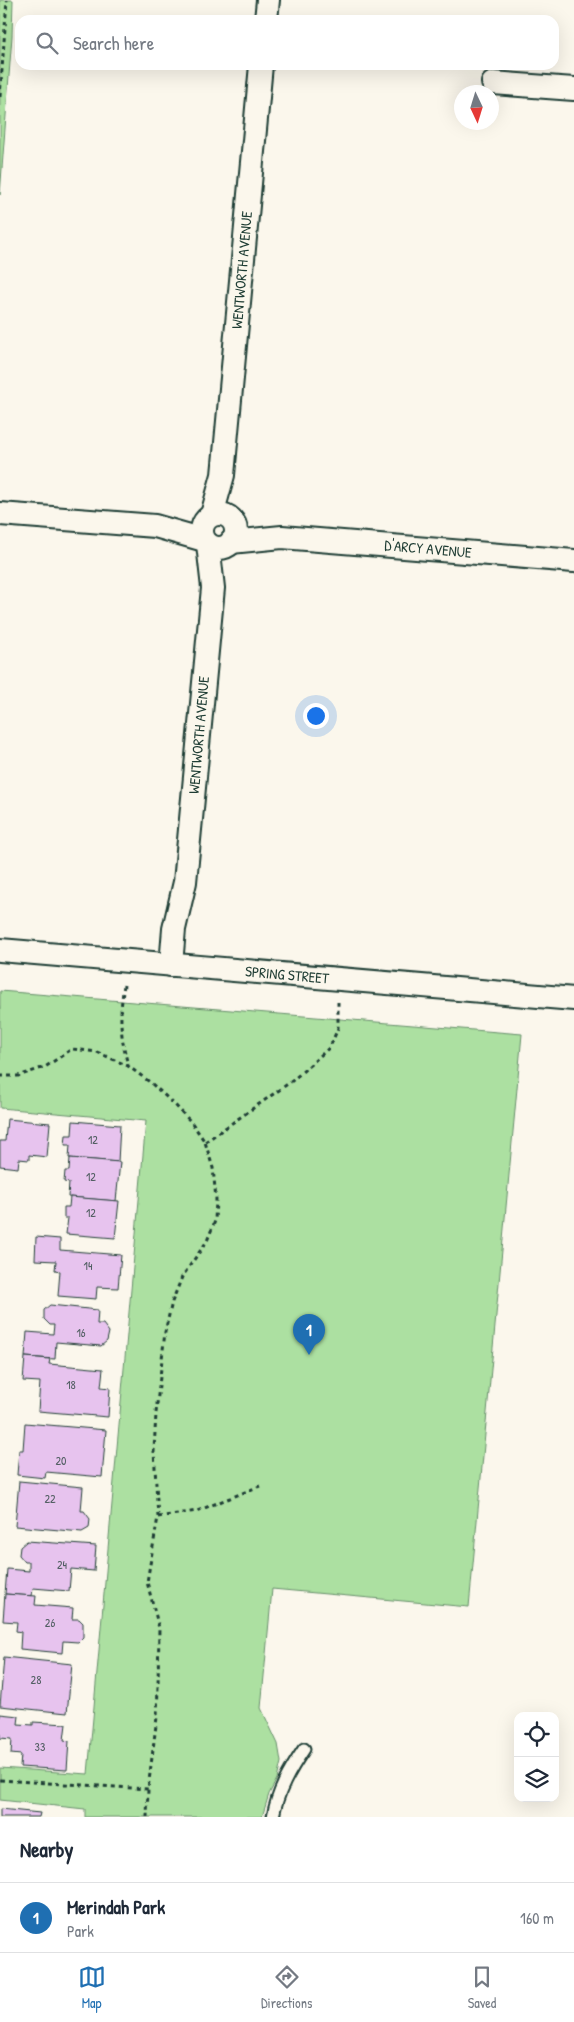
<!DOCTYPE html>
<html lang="en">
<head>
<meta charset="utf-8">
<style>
	body { margin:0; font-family:"Patrick Hand",sans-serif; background:#f2f2f3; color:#1f2937 }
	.controls { position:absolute; right:15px; bottom:15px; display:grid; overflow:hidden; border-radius:10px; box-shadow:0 5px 20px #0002 }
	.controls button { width:45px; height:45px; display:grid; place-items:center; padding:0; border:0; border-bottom:1px solid #e0e1e3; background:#fff; color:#1f2937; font:25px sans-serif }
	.compass { position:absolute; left:454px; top:85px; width:45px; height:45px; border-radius:50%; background:#fff; box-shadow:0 5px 20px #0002; rotate:176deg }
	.you { position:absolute; left:315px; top:715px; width:18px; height:18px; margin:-12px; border:4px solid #fff; border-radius:50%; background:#1a73e8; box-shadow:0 0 0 8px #1a73e833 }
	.badge { display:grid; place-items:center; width:32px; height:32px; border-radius:50%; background:#1f6fb2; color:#fff; font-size:16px; font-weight:700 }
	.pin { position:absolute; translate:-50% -41px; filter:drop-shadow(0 1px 2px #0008) }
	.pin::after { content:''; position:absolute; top:26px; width:18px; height:15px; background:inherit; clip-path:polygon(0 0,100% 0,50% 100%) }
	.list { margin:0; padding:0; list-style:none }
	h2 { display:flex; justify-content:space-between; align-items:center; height:65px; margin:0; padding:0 20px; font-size:21px }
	h2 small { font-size:16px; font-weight:400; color:#747a83 }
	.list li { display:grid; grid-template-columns:32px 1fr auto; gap:15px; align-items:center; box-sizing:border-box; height:70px; padding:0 20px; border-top:1px solid #e0e1e3 }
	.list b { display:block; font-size:19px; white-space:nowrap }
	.list p { margin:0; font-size:16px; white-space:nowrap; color:#747a83 }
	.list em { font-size:16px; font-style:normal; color:#747a83 }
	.icon { flex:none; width:28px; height:28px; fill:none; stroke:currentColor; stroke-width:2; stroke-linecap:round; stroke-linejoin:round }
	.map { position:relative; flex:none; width:574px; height:1817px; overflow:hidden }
	.search { position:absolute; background:#fff; box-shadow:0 5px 20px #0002; left:15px; right:15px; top:15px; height:55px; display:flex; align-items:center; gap:12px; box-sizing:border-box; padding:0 18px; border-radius:15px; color:#747a83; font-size:19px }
	.sheet { height:135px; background:#fff }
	nav { display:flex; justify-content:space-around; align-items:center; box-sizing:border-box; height:70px; border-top:1px solid #e0e1e3; background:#fff; font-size:14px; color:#747a83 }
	nav a { display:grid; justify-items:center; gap:2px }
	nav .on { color:#1f6fb2 }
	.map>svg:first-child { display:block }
	.green { fill:#ace0a1; stroke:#668e6a }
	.building { fill:#e7c3ee; stroke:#1f3d34 }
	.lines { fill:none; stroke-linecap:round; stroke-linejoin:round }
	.service-casing { stroke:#1f3d34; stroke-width:15 }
	.minor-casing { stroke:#1f3d34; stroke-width:26 }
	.path { stroke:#1f3d34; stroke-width:3; stroke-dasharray:4 4; stroke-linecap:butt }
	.service { stroke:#fbf7ec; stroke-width:11 }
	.minor { stroke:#fbf7ec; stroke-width:22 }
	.labels { text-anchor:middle; stroke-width:4; stroke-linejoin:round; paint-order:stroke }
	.number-label { font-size:12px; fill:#515e62 }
	.street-label { font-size:15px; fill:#1f3d34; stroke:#fbf7ec }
</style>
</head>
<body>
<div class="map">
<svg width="574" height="1817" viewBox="0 0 574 1817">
	<rect width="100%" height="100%" fill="#fbf7ec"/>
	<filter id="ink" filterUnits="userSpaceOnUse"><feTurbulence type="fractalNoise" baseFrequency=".02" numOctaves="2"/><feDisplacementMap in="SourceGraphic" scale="10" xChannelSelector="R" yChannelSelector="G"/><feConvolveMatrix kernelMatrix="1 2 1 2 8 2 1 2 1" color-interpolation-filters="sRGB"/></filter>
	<g filter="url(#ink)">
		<g class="green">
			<path d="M 0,0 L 13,0 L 12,36 L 0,195 Z"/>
			<path d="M 0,991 L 522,1034 L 469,1607 L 272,1589 L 261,1708 L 278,1744 L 281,1762 L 277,1779 L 269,1794 L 262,1817 L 85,1817 L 85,1809 L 0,1800 L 0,1768 L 88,1774 L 146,1121 L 0,1108 Z"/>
		</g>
		<g class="building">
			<path d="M 7,1119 L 50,1123 L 47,1157 L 29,1155 L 29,1160 L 19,1159 L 18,1168 L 0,1166 L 0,1141 L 5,1141 Z"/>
			<path d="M 73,1121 L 120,1125 L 118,1162 L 69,1158 L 70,1145 L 65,1145 L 66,1135 L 72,1135 Z"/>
			<path d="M 70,1158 L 120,1162 L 116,1201 L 68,1197 L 69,1183 L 64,1182 L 65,1171 L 69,1171 Z"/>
			<path d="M 70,1197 L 119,1201 L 115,1238 L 66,1234 L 68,1218 L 64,1218 L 64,1207 L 69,1207 Z"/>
			<path d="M 36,1237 L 60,1239 L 60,1250 L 121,1255 L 118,1288 L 97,1287 L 96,1299 L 58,1296 L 60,1271 L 55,1270 L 56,1261 L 35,1260 Z"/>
			<path d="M 50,1305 L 98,1310 L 97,1324 L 103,1324 L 109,1332 L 107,1341 L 101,1346 L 56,1342 L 55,1359 L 25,1357 L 27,1332 L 53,1334 L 54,1325 L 50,1325 L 44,1319 L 44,1310 Z"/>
			<path d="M 25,1357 L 50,1359 L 49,1364 L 103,1369 L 101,1387 L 110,1388 L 108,1417 L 38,1411 L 40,1382 L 23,1381 Z"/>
			<path d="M 25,1423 L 106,1430 L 102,1477 L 46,1472 L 45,1478 L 17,1475 L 19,1450 L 23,1450 Z"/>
			<path d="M 19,1481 L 83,1487 L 81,1511 L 84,1511 L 90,1519 L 89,1528 L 82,1532 L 15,1526 Z"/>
			<path d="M 27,1541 L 96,1546 L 94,1571 L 71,1569 L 69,1591 L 33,1588 L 32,1596 L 5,1594 L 7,1569 L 29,1571 L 29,1562 L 25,1562 L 19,1555 L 20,1547 Z"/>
			<path d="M 5,1594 L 36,1596 L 35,1605 L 73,1608 L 72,1619 L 79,1619 L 83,1623 L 83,1637 L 78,1642 L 63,1641 L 62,1653 L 20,1649 L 21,1632 L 16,1631 L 17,1622 L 3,1621 Z"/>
			<path d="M 4,1657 L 72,1664 L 67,1713 L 0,1706 Z"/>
			<path d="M 0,1714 L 19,1716 L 18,1724 L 33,1725 L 33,1722 L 66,1724 L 64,1740 L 69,1741 L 67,1770 L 20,1767 L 21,1755 L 11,1754 L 12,1739 L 0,1738 Z"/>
			<path d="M 0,1809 L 40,1813 L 39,1817 L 0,1817 Z"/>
		</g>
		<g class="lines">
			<defs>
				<path id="service" d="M 273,1817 C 277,1792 290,1770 304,1749"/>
				<g id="minor">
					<path d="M 266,20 L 268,0"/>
					<path d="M 493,83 L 574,89"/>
					<path d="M 0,514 L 155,526 L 204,540"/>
					<circle cx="219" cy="531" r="17"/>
					<path d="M 212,515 L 223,475 L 261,65"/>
					<path d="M 231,542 L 282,537 L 574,561"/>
					<path d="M 0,950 L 574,999"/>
					<path d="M 171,965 L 174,929 L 185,882 L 213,588 L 208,544"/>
				</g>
			</defs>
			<use href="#service" class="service-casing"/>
			<use href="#minor" class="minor-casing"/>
			<g class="path">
				<path d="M 0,97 L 7,0"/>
				<path d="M 124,985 C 119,1016 120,1035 128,1065"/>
				<path d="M 0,1076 L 18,1076 L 45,1067 L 72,1049 L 97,1052 L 128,1066 L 151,1083 L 174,1104 L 192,1123 L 205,1142 L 213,1168 L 216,1199 L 215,1221 L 207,1241 L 182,1277 L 172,1302 L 165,1332 L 156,1413 L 154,1451 L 158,1517 L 147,1582 L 159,1628 L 158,1686 L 157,1717 L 148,1789 L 147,1817"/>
				<path d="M 205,1142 L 292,1081 L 330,1047 L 338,1028 L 338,1002"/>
				<path d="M 158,1517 L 197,1511 L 260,1486"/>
				<path d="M 0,1780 L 148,1789"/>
			</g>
			<use href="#service" class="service"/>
			<use href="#minor" class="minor"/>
		</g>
	</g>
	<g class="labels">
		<g class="number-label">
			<text x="93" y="1144">12</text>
			<text x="91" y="1181">12</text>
			<text x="91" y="1217">12</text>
			<text x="88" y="1270">14</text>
			<text x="81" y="1337">16</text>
			<text x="71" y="1389">18</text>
			<text x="61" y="1465">20</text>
			<text x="50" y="1503">22</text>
			<text x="62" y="1569">24</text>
			<text x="50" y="1627">26</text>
			<text x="36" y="1684">28</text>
			<text x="40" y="1751">33</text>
		</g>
		<g class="street-label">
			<text transform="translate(242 270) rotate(-85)" y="5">WENTWORTH AVENUE</text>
			<text transform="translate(428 549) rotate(5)" y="5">D'ARCY AVENUE</text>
			<text transform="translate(199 735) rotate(-85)" y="5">WENTWORTH AVENUE</text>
			<text transform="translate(287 975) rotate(5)" y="5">SPRING STREET</text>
		</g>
	</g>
</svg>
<div class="controls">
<button><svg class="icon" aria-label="locate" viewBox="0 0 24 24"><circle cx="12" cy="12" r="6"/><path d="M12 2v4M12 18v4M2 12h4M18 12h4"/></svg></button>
<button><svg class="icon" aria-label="layers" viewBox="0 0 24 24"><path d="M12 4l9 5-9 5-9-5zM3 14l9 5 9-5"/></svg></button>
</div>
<svg class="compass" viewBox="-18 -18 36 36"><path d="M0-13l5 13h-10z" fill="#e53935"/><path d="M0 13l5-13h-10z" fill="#747a83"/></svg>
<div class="you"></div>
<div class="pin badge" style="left:309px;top:1355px">1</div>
<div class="search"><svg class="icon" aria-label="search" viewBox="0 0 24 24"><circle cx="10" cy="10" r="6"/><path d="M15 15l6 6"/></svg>Search here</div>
</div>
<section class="sheet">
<h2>Nearby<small></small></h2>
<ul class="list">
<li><span class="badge">1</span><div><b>Merindah Park</b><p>Park</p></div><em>160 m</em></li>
</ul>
</section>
<nav>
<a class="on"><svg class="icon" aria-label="map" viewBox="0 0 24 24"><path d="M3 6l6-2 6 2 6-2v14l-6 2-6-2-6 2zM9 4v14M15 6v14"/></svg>Map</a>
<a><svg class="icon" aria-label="directions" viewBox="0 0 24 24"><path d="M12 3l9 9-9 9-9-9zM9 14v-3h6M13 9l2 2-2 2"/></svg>Directions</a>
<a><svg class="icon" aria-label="saved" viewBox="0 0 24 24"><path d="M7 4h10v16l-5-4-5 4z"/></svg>Saved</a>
</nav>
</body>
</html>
